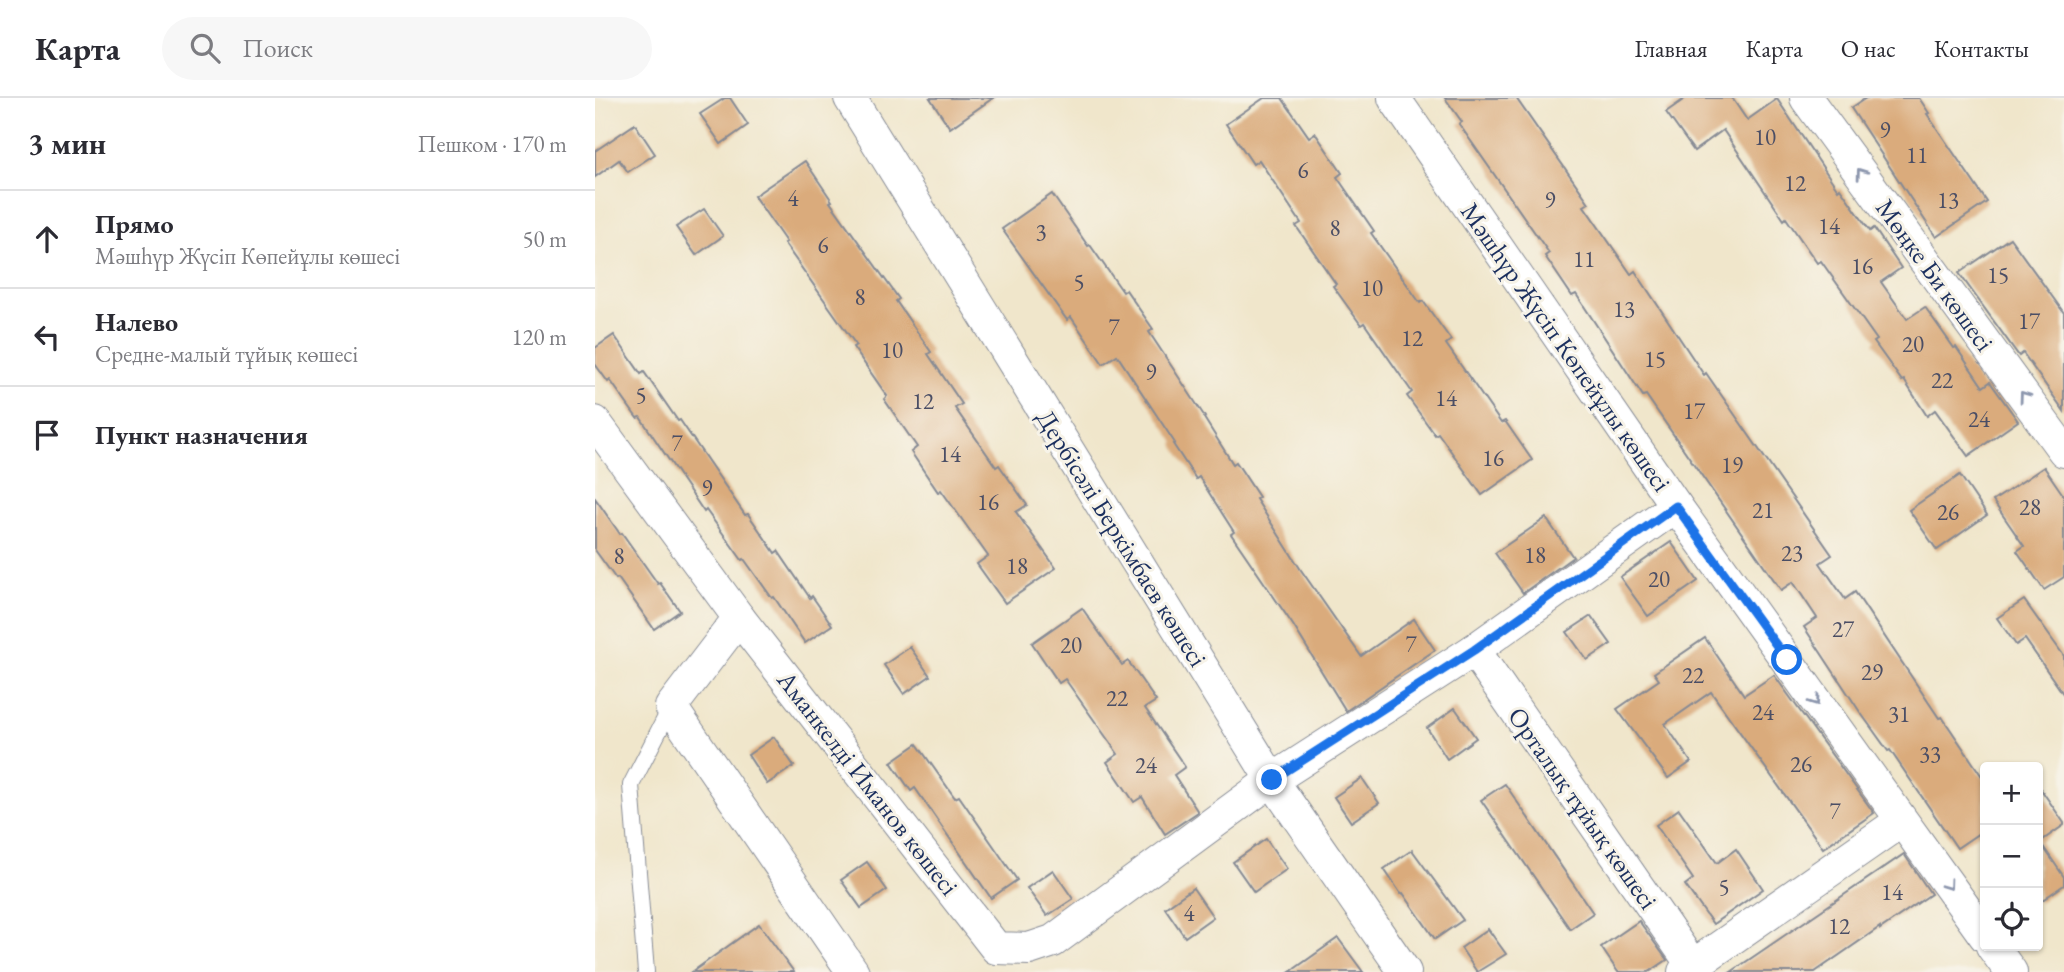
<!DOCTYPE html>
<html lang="ru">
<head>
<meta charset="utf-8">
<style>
	body { margin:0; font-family:"EB Garamond",serif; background:#f7f7f7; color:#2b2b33 }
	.controls { position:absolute; right:21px; bottom:21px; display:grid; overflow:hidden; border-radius:7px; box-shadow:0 2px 5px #0004 }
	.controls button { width:63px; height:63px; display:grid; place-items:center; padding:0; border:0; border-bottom:2px solid #e1e1e2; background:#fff; color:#2b2b33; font:35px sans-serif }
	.stop { position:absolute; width:21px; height:21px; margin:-16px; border:5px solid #1a73e8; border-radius:50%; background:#fff }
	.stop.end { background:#1a73e8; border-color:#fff; box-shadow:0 2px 7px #0008 }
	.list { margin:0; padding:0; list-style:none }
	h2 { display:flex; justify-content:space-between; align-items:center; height:91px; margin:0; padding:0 28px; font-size:30px }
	h2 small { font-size:23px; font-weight:400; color:#7c7c81 }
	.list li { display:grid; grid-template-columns:46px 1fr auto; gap:21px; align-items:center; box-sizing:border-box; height:98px; padding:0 28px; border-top:2px solid #e1e1e2 }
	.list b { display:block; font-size:26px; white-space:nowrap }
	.list p { margin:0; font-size:23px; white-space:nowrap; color:#7c7c81 }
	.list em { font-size:23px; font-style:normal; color:#7c7c81 }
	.icon { flex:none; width:38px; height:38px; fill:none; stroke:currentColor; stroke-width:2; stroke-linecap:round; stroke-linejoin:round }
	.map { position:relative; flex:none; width:1469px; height:874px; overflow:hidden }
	header { display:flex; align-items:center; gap:42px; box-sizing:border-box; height:98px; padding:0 35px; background:#fff; border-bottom:2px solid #e1e1e2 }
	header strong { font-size:33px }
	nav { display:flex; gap:38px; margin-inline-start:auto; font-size:24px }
	.search { width:490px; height:63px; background:#f7f7f7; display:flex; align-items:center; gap:18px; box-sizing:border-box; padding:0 24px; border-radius:38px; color:#7c7c81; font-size:26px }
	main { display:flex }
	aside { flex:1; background:#fff }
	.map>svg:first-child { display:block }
	.building { fill:#daab7b }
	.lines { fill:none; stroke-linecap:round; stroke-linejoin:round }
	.lane-casing { stroke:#868a94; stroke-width:18 }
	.street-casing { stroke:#868a94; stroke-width:34 }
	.lane { stroke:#fff; stroke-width:16 }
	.street { stroke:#fff; stroke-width:32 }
	.oneway { stroke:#8d97ae }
	.route { stroke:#1a73e8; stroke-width:9 }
	.labels { text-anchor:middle; stroke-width:6; stroke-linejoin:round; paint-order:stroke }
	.number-label { font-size:23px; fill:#4b4e65 }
	.street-label { font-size:26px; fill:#1b2f5e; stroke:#f7f3e8 }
</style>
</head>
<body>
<header>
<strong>Карта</strong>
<div class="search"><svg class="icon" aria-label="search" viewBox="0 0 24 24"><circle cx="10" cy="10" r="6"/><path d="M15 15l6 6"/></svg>Поиск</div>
<nav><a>Главная</a><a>Карта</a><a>О нас</a><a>Контакты</a></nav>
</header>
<main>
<aside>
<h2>3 мин<small>Пешком · 170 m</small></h2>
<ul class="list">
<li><svg class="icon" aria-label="ahead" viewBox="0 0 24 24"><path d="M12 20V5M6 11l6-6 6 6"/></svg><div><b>Прямо</b><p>Мәшһүр Жүсіп Көпейұлы көшесі</p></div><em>50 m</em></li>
<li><svg class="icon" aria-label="left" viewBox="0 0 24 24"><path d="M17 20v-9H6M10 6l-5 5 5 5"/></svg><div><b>Налево</b><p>Средне-малый тұйық көшесі</p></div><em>120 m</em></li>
<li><svg class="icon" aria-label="arrive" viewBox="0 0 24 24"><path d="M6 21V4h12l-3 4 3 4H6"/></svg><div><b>Пункт назначения</b></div></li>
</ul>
</aside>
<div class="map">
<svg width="1469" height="874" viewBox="0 0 1469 874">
	<rect width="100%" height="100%" fill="#f7f3e8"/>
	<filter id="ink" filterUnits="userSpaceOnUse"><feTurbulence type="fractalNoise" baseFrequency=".0143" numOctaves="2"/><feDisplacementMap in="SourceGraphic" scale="14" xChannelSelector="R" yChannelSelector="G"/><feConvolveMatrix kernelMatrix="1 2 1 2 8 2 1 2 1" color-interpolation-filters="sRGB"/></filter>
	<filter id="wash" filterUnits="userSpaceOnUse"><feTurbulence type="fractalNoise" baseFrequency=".00686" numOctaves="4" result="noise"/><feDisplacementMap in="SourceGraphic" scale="28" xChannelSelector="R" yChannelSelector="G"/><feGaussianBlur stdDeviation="1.57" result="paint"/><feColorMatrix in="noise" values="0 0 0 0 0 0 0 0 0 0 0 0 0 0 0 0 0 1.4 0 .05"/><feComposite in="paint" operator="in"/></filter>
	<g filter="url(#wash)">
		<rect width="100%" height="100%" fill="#f0e6cb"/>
		<g id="blocks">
			<g class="building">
				<path d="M 130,0 L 135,0 L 153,27 L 126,46 L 105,16 Z"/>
				<path d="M 335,0 L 398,0 L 355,30 Z"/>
				<path d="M 669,0 L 687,0 L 714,39 L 720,35 L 747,75 L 742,79 L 779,133 L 776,135 L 825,205 L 828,203 L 856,242 L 851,246 L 906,325 L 910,323 L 937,362 L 887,397 L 843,335 L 840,337 L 812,298 L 817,294 L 769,225 L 766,227 L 738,188 L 741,186 L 701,128 L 706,125 L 664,62 L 658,66 L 631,26 Z"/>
				<path d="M 850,0 L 921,0 L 994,105 L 989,108 L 1036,176 L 1040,173 L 1109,277 L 1111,275 L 1237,457 L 1225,465 L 1250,501 L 1260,494 L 1344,620 L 1347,619 L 1390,683 L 1390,731 L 1362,750 L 1295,652 L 1293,653 L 1265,614 L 1209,529 L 1222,520 L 1198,484 L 1186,492 L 1051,297 L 1048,298 L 981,196 L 977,198 L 950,158 L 954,155 L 864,26 L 867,24 Z"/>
				<path d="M 1091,0 L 1137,0 L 1152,22 L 1182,1 L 1243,92 L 1245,90 L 1275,133 L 1279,130 L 1306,170 L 1286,184 L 1312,221 L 1330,209 L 1359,250 L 1361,249 L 1388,289 L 1395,284 L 1423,323 L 1373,358 L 1340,312 L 1332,318 L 1309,282 L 1307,283 L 1279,244 L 1282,242 L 1226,163 L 1222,165 L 1191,120 L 1189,122 L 1128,32 L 1099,53 L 1071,14 Z"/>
				<path d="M 1271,0 L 1324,0 L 1334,15 L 1332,16 L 1392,104 L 1341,139 L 1256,10 Z"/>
				<path d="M 40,26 L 60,56 L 33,74 L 24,62 L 0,79 L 0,53 Z"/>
				<path d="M 210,63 L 237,103 L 235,104 L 304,201 L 301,203 L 336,254 L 333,256 L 367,306 L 360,310 L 401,369 L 404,367 L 432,407 L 421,414 L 461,470 L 410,505 L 382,466 L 393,458 L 346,392 L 343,394 L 316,354 L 322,349 L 289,301 L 292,298 L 258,249 L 261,247 L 189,145 L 191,144 L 159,98 Z"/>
				<path d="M 457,96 L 493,148 L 495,147 L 528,194 L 531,192 L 558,231 L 554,234 L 610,319 L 609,320 L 638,366 L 641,364 L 664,399 L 661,401 L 706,472 L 766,558 L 819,521 L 840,552 L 751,613 L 698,527 L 636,436 L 639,434 L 604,379 L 601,381 L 578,346 L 580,345 L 522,257 L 508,266 L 476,219 L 472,222 L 407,131 Z"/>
				<path d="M 109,111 L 128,138 L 101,157 L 81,129 Z"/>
				<path d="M 1415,140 L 1469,215 L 1469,313 L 1428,255 L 1424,258 L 1364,175 Z"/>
				<path d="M 19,237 L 46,276 L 49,274 L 83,323 L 85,322 L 150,417 L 153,416 L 180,455 L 183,453 L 215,500 L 217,498 L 237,527 L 210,545 L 179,499 L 177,500 L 149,461 L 147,462 L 111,412 L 109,414 L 45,319 L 42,320 L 15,282 L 13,284 L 0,266 L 0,250 Z"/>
				<path d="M 1449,369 L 1469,398 L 1469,479 L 1449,492 L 1422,453 L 1429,448 L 1398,403 Z"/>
				<path d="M 1365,377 L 1392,417 L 1342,452 L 1314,412 Z"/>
				<path d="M 0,400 L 25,436 L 27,435 L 63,486 L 65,485 L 85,513 L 59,531 L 23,480 L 21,481 L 0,452 Z"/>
				<path d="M 951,420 L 978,459 L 928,495 L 900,455 Z"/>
				<path d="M 1076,444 L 1103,483 L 1053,518 L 1025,479 Z"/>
				<path d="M 1429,502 L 1469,558 L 1469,597 L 1430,541 L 1421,547 L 1402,520 Z"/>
				<path d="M 487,510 L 527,567 L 533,563 L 561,603 L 550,610 L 590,669 L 579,677 L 603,714 L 570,736 L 547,699 L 539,704 L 512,664 L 523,656 L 470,581 L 464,585 L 437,545 Z"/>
				<path d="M 996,518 L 1016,546 L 992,562 L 972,534 Z"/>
				<path d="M 1110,540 L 1149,597 L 1179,577 L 1279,715 L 1228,750 L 1116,594 L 1070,626 L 1096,664 L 1073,680 L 1022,611 L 1064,582 L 1059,575 Z"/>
				<path d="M 315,549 L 335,578 L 309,596 L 289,567 Z"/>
				<path d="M 860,610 L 881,640 L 852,661 L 832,630 Z"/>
				<path d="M 179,639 L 199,668 L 172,686 L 153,657 Z"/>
				<path d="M 322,646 L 360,700 L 364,698 L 422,782 L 396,800 L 320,690 L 316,693 L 296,664 Z"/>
				<path d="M 767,680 L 784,705 L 756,724 L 739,699 Z"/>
				<path d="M 910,686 L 998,815 L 975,831 L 886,702 Z"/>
				<path d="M 1443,687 L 1469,725 L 1469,727 L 1445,744 L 1469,779 L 1469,787 L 1443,805 Z"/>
				<path d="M 1084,711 L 1122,765 L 1141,751 L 1168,791 L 1118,826 L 1090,787 L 1098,781 L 1061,727 Z"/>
				<path d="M 671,741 L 692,771 L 659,794 L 638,764 Z"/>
				<path d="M 817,752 L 868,822 L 840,841 L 808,795 L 806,796 L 789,771 Z"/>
				<path d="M 1309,756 L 1336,796 L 1285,831 L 1285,829 L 1220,874 L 1136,874 Z"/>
				<path d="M 272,764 L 292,792 L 266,810 L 246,782 Z"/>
				<path d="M 458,772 L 478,801 L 452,818 L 432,790 Z"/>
				<path d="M 598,790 L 618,819 L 590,839 L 570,810 Z"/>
				<path d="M 1044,823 L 1072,862 L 1054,874 L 1023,874 L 1006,849 Z"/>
				<path d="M 164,826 L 199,874 L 97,874 Z"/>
				<path d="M 893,831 L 911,856 L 882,874 L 866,850 Z"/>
				<path d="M 743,840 L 768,874 L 695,874 Z"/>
			</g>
		</g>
	</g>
	<g filter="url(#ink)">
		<use href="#blocks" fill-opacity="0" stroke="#868a94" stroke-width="2"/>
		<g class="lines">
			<defs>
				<path id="lane" d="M 51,874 L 36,687 L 76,609"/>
				<g id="street">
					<path d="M 255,0 L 677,682 L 810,874"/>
					<path d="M 799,0 L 1081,408 L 1390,838"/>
					<path d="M 1211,0 L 1469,353"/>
					<path d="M 0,324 L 144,520 L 401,850 L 434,851 L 458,843 L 677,682 L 879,552 L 1081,408"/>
					<path d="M 144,520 L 76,609 L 258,874"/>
					<path d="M 879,552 L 1098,868"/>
					<path d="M 1397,848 L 1416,874"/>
					<path d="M 1089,874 L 1306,723"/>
				</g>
			</defs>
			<use href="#lane" class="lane-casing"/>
			<use href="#street" class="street-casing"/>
			<use href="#lane" class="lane"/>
			<use href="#street" class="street"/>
		</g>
		<defs><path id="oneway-chevron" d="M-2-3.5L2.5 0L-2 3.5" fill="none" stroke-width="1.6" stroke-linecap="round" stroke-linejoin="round" transform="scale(1.75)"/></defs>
		<g class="oneway">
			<use href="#oneway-chevron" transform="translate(1266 75) rotate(-126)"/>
			<use href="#oneway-chevron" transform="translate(1429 298) rotate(-126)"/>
			<use href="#oneway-chevron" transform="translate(1220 603) rotate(55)"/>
			<use href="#oneway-chevron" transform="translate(1353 787) rotate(54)"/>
		</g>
	</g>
	<g class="lines" filter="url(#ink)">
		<path class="route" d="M 677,682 L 879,552 L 1081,408 L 1192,562"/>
	</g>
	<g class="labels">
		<g class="number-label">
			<text x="1290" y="40">9</text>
			<text x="1170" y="47">10</text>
			<text x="1322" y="65">11</text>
			<text x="708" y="80">6</text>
			<text x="1200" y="93">12</text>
			<text x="198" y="108">4</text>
			<text x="955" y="110">9</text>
			<text x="1353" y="110">13</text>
			<text x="1234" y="136">14</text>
			<text x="740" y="138">8</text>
			<text x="446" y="142">3</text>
			<text x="228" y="155">6</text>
			<text x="989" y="169">11</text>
			<text x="1267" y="176">16</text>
			<text x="1403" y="185">15</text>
			<text x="484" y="192">5</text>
			<text x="777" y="198">10</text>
			<text x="265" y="207">8</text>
			<text x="1029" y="219">13</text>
			<text x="1434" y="231">17</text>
			<text x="519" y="237">7</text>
			<text x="817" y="248">12</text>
			<text x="1318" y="254">20</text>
			<text x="297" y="260">10</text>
			<text x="1060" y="269">15</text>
			<text x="556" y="282">9</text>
			<text x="1347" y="290">22</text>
			<text x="46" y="305">5</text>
			<text x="851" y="308">14</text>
			<text x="328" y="311">12</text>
			<text x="1099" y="321">17</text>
			<text x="1384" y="329">24</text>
			<text x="82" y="353">7</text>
			<text x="355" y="364">14</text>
			<text x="898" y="368">16</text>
			<text x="1137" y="375">19</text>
			<text x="112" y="398">9</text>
			<text x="393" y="412">16</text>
			<text x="1435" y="417">28</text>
			<text x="1168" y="420">21</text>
			<text x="1353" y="422">26</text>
			<text x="1197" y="463">23</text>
			<text x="940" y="465">18</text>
			<text x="24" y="466">8</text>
			<text x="422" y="476">18</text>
			<text x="1064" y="489">20</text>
			<text x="1248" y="539">27</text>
			<text x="816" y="554">7</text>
			<text x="476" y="555">20</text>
			<text x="1277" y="582">29</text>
			<text x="1098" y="585">22</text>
			<text x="522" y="608">22</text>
			<text x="1168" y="622">24</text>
			<text x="1304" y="624">31</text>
			<text x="1335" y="664">33</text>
			<text x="1206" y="674">26</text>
			<text x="551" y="675">24</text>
			<text x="1240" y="721">7</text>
			<text x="1129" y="797">5</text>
			<text x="1297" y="802">14</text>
			<text x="594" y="823">4</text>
			<text x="1244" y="836">12</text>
		</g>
		<g class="street-label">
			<text transform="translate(1340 177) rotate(54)" y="9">Мөңке Би көшесі</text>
			<text transform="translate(971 249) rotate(55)" y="9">Мәшһүр Жүсіп Көпейұлы көшесі</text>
			<text transform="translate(527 440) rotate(58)" y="9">Дербісәлі Беркімбаев көшесі</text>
			<text transform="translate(273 685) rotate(52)" y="9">Аманкелді Иманов көшесі</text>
			<text transform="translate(988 710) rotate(55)" y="9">Орталық тұйық көшесі</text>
		</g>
	</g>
</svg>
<div class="controls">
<button>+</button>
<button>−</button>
<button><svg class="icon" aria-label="locate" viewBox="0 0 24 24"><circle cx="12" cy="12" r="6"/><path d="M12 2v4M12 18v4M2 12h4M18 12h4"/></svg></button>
</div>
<div class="stop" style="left:1192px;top:562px"></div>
<div class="stop end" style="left:677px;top:682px"></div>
</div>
</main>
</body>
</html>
